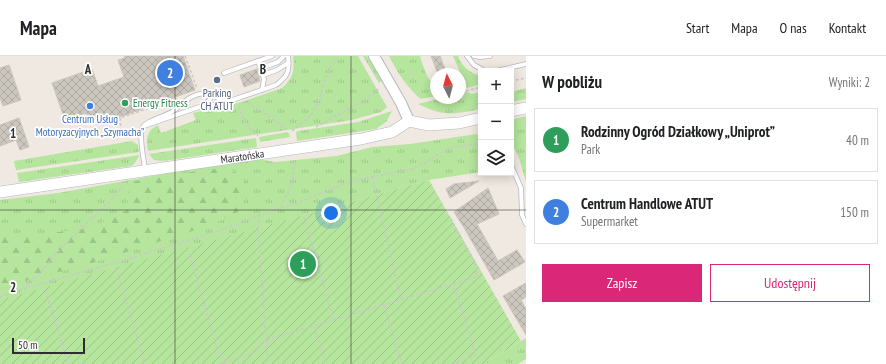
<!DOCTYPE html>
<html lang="pl">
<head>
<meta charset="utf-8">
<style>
	body { margin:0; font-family:"PT Sans Narrow",sans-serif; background:#f2f2f2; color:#202124 }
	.controls { position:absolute; right:12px; top:12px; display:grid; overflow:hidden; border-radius:0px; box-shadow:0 2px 10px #0003 }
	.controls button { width:36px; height:36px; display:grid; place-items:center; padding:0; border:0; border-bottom:1px solid #e0e0e0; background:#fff; color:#202124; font:20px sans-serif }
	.compass { position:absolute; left:430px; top:12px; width:36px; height:36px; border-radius:50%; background:#fff; box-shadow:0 2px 10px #0003; rotate:354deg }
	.scale { position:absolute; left:12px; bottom:10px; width:73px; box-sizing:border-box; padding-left:4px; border:2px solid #2e2e2e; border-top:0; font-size:11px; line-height:14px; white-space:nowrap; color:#2e2e2e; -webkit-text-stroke:3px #fff; paint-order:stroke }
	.you { position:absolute; left:331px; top:157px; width:14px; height:14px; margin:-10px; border:3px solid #fff; border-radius:50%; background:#1a73e8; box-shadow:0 0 0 6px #1a73e833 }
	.badge { display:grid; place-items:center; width:26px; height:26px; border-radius:50%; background:#db2777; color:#fff; font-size:13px; font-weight:700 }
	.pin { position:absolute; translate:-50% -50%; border:2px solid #fff; box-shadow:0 1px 4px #0006 }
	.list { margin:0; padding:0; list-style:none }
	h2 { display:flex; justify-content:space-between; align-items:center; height:52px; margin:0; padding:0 16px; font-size:17px }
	h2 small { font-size:13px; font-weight:400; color:#757577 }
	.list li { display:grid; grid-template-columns:26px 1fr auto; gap:12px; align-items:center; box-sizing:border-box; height:64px; margin:0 8px 8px; padding:0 8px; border:1px solid #e0e0e0; border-radius:0px }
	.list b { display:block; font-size:15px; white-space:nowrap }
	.list p { margin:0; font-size:13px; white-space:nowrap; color:#757577 }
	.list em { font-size:13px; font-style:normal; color:#757577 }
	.actions { display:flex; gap:8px; padding:12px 16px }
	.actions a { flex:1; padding:9px 0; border:1px solid #db2777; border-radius:0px; text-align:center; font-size:14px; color:#db2777 }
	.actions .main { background:#db2777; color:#fff }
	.icon { flex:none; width:22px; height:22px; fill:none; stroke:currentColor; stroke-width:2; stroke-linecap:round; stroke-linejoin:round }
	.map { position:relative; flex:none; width:526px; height:308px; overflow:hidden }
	header { display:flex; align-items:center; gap:24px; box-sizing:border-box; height:56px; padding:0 20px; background:#fff; border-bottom:1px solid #e0e0e0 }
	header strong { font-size:19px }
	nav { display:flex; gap:22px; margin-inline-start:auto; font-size:14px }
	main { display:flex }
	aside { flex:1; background:#fff }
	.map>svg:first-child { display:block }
	.grass { fill:url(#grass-tufts) }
	.forest { fill:url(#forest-firs) }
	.garden { fill:url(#garden-furrows) }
	.building { fill:url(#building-cross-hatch); stroke:#cbc5ba }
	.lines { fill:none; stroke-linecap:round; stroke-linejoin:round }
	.service-casing { stroke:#b4b7c1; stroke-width:5.5 }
	.tertiary-casing { stroke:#b4b7c1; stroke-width:12 }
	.secondary-casing { stroke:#b4b7c1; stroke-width:12 }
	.path { stroke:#c9c9c9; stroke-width:1.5; stroke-dasharray:3 2; stroke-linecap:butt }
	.service { stroke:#fff; stroke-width:4 }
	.tertiary { stroke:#fff; stroke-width:10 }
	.secondary { stroke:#fff; stroke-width:11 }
	.grid { fill:none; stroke:#2e2e2e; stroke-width:1; stroke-opacity:0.55 }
	.service-dot { fill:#5c6f8a; stroke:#fff; stroke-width:1.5 }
	.leisure-dot { fill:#2e9e5b; stroke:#fff; stroke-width:1.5 }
	.shop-dot { fill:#3f7fe0; stroke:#fff; stroke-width:1.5 }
	.labels { text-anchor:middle; stroke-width:3.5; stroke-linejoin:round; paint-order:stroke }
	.service-label { font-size:11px; fill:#4e5e75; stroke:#fff }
	.leisure-label { font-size:11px; fill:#27864d; stroke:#fff; text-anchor:start }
	.shop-label { font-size:11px; fill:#366cbe; stroke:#fff }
	.street-label { font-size:11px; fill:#2e2e2e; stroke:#fff }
	.grid-label { font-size:13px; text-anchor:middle; font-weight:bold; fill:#2e2e2e; stroke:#fff; stroke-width:3.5; stroke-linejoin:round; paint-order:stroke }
</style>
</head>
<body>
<header>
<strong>Mapa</strong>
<nav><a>Start</a><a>Mapa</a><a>O nas</a><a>Kontakt</a></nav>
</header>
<main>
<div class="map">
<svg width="526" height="308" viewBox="0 0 526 308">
	<defs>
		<pattern id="grass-tufts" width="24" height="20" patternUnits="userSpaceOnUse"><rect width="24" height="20" fill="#b6e59e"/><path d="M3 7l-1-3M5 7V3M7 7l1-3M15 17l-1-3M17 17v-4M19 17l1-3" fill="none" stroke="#9dc588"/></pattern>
		<pattern id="forest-firs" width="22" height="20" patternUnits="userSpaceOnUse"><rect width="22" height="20" fill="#b6e59e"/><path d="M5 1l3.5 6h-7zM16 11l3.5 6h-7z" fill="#9dc588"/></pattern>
		<pattern id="garden-furrows" width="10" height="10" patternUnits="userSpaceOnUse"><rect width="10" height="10" fill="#b6e59e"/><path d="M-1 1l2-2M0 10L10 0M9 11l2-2" fill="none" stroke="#9dc588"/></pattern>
		<pattern id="building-cross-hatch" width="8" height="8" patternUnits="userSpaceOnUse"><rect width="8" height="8" fill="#cbc7bf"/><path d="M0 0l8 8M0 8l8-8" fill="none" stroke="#afaba4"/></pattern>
	</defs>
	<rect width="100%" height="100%" fill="#efe9e1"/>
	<g class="grass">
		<path d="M 293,0 L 358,0 L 387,51 L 381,56 L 352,64 L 148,95 C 146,83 146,75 158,69 L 161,77 L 196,64 L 193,57 L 242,46 L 282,32 C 293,22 295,14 293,0 Z"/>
		<path d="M 363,0 L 367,0 L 382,25 L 379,27 Z"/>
		<path d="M 389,0 L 420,0 C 423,9 427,26 436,29 L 436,40 L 421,43 C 406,31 398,17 389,0 Z"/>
		<path d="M 453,0 L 458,0 C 462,11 470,17 481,20 L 481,28 L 467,32 Z"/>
		<path d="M 526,32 L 526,43 L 511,46 L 511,36 Z"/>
		<path d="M 466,36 L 472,38 L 481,36 L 481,53 C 454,58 444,61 418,48 L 442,42 L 460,42 L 460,37 Z"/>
		<path d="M 392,55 L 386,66 L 376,73 L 297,85 L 296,76 L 298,75 L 358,66 Z"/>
		<path d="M 526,60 L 526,126 L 519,102 L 511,86 L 511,67 L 514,63 Z"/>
		<path d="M 288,76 L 290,81 L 260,86 L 259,81 Z"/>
		<path d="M 477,78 L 481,94 L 481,116 L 429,124 L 0,245 L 0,144 L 58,137 L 169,117 L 258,103 L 275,106 L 337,100 L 372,91 L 410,88 Z"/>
		<path d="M 256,82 L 257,91 L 163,105 L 154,104 L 149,98 Z"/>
		<path d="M 132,85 L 138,89 L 139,96 L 16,114 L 14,105 Z"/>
		<path d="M 140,99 L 134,108 L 131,110 L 19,126 L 17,117 Z"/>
		<path d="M 526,282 L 526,303 L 518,308 L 483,308 Z"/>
	</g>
	<path class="forest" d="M 230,112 L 246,126 L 249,138 L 240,155 L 211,169 L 89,208 L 5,230 L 0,233 L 0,178 L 34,179 L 90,172 L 127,154 L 129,126 L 203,114 Z"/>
	<path class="garden" d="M 429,124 L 521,285 L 483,308 L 0,308 L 0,244 Z"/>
	<g class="building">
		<path d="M 124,0 L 183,0 L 195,34 L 106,66 L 104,59 L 89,64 L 86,57 L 65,64 L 52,27 L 92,13 L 98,30 L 124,21 L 118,4 L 125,2 Z"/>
		<path d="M 431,0 L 440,0 L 447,18 L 438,18 Z"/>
		<path d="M 9,9 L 21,44 L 3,50 L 0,42 L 0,12 Z"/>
		<path d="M 257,13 L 260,25 L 244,31 L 240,19 Z"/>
		<path d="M 19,62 L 29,91 L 20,94 L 16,84 L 0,90 L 0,69 Z"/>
		<path d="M 479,125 L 450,142 L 446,133 L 454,128 Z"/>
		<path d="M 488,132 L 499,158 L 477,168 L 498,205 L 517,194 L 525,206 L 494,224 L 463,170 L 454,156 Z"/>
		<path d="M 526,227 L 526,241 L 521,244 L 526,253 L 526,279 L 503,240 Z"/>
	</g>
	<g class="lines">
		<defs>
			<g id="service">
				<path d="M 467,0 L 474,9 L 485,15"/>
				<path d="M 474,0 L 480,1 L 490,0"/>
				<path d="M 258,5 L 264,23 L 262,34"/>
				<path d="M 261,12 L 278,6 L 284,0"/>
				<path d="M 496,15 L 526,8"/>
				<path d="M 224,17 L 272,0"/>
				<path d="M 263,19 L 277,14 L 288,7"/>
				<path d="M 205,49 L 210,43 L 211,37"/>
				<path d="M 144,70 L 205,49 L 218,49 L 276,29 C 288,20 290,15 288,0"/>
				<path d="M 511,109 L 521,132 L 522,159 L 526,168"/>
				<path d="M 145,113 C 144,105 139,81 142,73 C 145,64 165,61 173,55 C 184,47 189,39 204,37 C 212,35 216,44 226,45"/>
			</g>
			<path id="tertiary" d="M 374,0 L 401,47 L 409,65"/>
			<g id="secondary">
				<path d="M 511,55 L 526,52"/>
				<path id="s1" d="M 0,136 L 361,83 L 392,76 L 409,65 L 429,69 L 459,67 L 481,62"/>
			</g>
		</defs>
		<use href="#service" class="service-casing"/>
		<use href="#tertiary" class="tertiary-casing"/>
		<use href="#secondary" class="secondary-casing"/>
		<g class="path">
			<path d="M 185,0 L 197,32"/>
			<path d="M 511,25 L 526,22"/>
			<path d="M 466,35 L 481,31"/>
			<path d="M 248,46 L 252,50 L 268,59 L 288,75"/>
			<path d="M 239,50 C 241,63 248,71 258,80"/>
			<path d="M 316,71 L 361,46 L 379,33"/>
			<path d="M 121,75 L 120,62 L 178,42"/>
			<path d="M 292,75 L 310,60 L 319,45 L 326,20 L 338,0"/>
			<path d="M 372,120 L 401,243"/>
			<path d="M 281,151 L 292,128 L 295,104"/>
			<path d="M 260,159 L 258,172 L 268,308"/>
			<path d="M 304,161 L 333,263"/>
			<path d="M 190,199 L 216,290 L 219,298 L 226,306"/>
			<path d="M 116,212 L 145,308"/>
			<path d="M 23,232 L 41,216 L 61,192 L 115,140 L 123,129"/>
			<path d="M 46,235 L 68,308"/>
			<path d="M 0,241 L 16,235 L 118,206 L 230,171 L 260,159 L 297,147 L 351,125 L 412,113 L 419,110 L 450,92 L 481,87"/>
			<path d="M 384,249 L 402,308"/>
			<path d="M 314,270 L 326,308"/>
			<path d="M 219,308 L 250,298 L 266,284 L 476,221 L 477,211 L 450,161"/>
			<path d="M 451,308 L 476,300 L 453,227"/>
		</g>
		<use href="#service" class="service"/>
		<use href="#tertiary" class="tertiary"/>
		<use href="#secondary" class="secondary"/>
	</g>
	<path class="grid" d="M 175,0 L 175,308M 351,0 L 351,308M 0,154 L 526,154"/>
	<circle class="service-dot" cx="217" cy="24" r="4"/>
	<circle class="leisure-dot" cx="125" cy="47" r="4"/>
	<circle class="shop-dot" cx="90" cy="50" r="4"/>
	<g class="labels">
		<g class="service-label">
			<text x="217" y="41">Parking<tspan x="217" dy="13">CH ATUT</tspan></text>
		</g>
		<g class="leisure-label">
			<text x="133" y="51">Energy Fitness</text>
		</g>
		<g class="shop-label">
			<text x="90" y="67">Centrum Usług<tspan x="90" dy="13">Motoryzacyjnych „Szymacha”</tspan></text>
		</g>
		<g class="street-label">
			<text dy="4" stroke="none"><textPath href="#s1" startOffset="245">Maratońska</textPath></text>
		</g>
	</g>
	<g class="grid-label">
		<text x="88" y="18">A</text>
		<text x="263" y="18">B</text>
		<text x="13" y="82">1</text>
		<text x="13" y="236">2</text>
	</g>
</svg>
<div class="controls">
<button>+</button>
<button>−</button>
<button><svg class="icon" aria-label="layers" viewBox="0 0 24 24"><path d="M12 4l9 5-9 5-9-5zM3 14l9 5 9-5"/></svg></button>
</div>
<svg class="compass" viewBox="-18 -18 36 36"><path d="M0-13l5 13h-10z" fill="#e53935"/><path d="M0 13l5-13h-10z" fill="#757577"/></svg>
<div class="scale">50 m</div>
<div class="you"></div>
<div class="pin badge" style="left:303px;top:208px;background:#2e9e5b">1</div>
<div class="pin badge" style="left:170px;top:17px;background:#3f7fe0">2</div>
</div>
<aside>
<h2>W pobliżu<small>Wyniki: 2</small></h2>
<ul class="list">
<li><span class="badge" style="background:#2e9e5b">1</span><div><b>Rodzinny Ogród Działkowy „Uniprot”</b><p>Park</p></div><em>40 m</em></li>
<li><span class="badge" style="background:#3f7fe0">2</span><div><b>Centrum Handlowe ATUT</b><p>Supermarket</p></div><em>150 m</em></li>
</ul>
<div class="actions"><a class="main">Zapisz</a><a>Udostępnij</a></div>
</aside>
</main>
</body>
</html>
